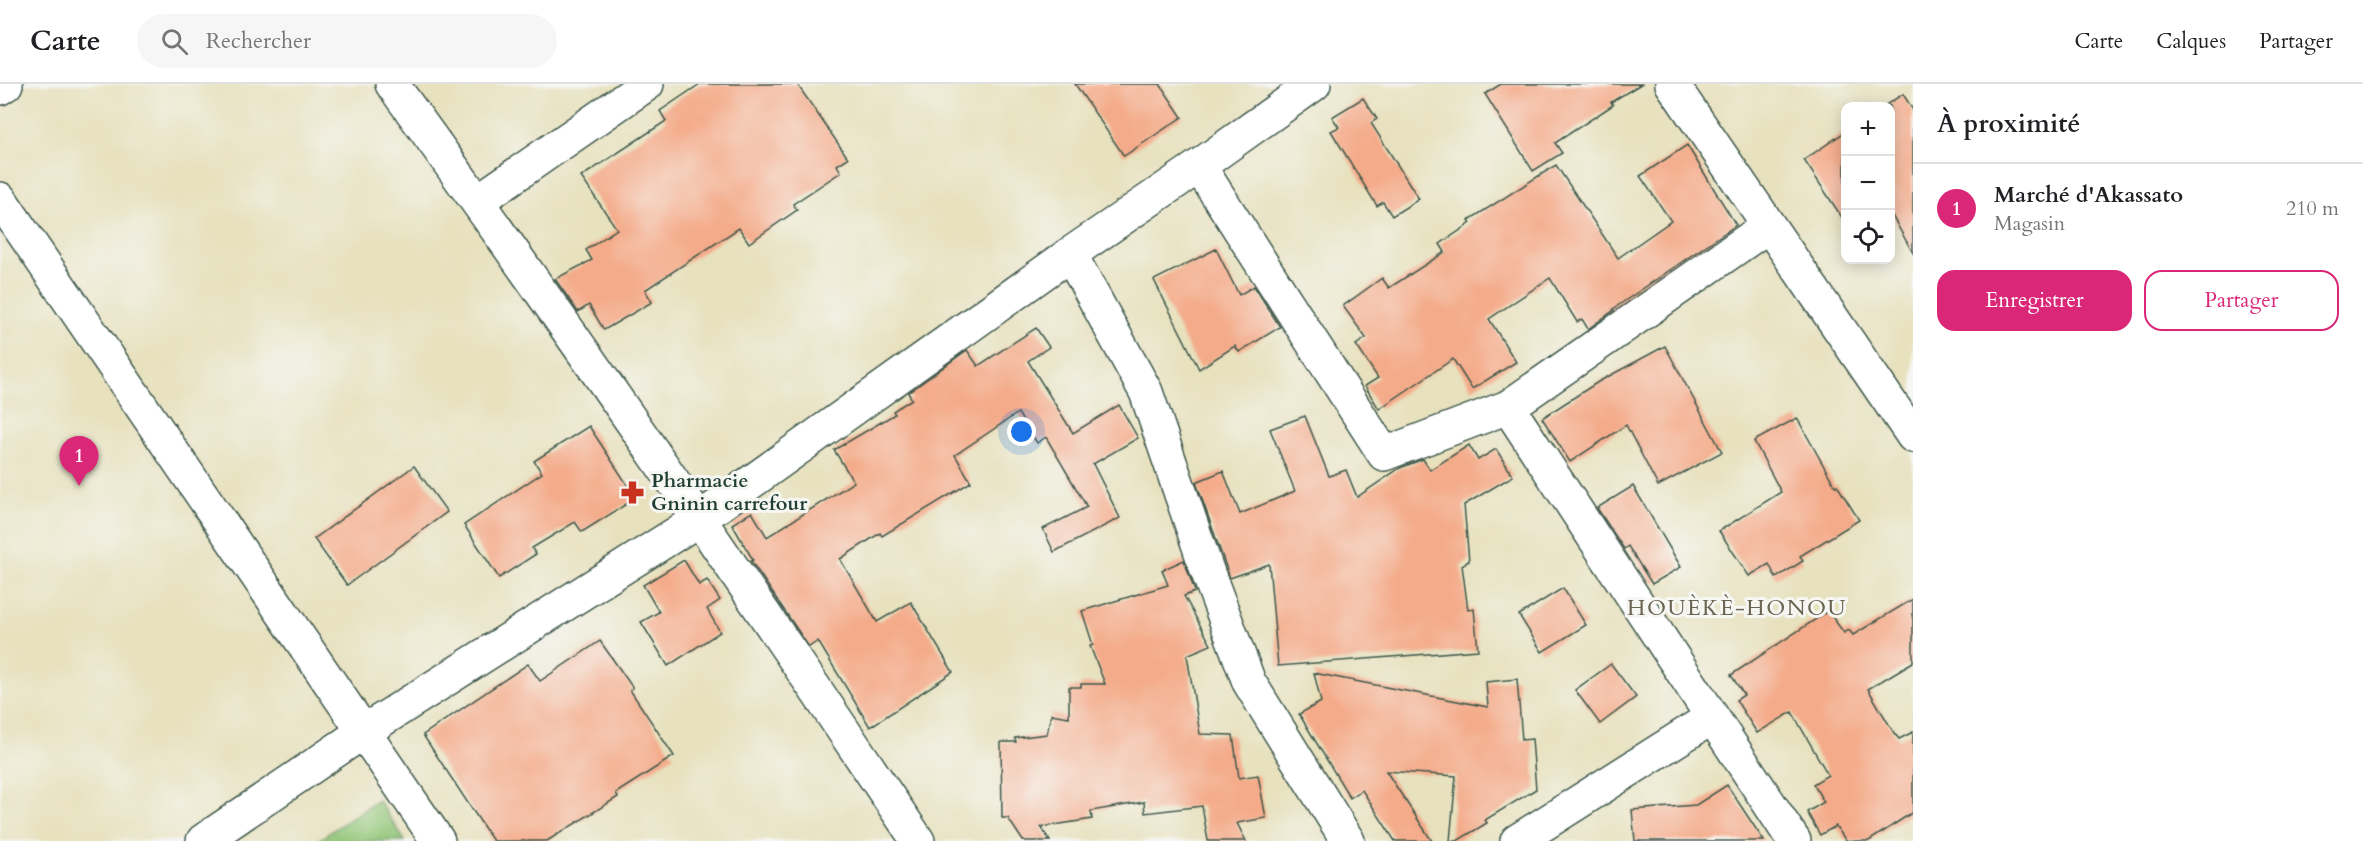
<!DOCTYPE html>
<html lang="fr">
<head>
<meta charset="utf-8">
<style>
	body { margin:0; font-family:Cardo,serif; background:#f6f6f6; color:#202124 }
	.controls { position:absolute; right:18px; top:18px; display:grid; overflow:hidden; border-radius:12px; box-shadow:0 3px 15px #0003 }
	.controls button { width:54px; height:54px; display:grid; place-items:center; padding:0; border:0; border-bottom:2px solid #e0e0e0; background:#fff; color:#202124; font:30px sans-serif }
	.you { position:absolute; left:1022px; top:348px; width:21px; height:21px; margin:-15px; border:4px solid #fff; border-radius:50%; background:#1a73e8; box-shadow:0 0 0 9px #1a73e833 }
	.badge { display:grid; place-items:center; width:39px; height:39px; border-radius:50%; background:#db2777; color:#fff; font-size:20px; font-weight:700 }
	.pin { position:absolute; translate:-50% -50px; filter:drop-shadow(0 2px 3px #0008) }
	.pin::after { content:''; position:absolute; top:32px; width:21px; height:18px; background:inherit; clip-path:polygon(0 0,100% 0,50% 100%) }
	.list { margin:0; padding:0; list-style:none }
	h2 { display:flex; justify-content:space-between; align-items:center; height:78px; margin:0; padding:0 24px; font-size:26px }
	h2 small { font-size:20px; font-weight:400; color:#757577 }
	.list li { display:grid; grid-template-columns:39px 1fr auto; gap:18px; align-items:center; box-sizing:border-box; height:90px; padding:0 24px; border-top:2px solid #e0e0e0 }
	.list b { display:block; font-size:22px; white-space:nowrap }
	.list p { margin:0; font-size:20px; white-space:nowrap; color:#757577 }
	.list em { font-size:20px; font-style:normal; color:#757577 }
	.actions { display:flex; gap:12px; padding:18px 24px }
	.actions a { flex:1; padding:14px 0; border:2px solid #db2777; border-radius:18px; text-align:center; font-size:21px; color:#db2777 }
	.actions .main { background:#db2777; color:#fff }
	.icon { flex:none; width:33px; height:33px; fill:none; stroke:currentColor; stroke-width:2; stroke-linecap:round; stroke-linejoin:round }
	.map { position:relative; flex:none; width:1913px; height:757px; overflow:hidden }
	header { display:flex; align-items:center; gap:36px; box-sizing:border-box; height:84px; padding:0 30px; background:#fff; border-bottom:2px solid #e0e0e0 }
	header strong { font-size:28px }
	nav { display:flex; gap:33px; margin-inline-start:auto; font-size:21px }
	.search { width:420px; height:54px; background:#f6f6f6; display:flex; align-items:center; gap:15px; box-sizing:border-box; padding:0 21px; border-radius:33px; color:#757577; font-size:22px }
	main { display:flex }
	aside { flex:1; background:#fff }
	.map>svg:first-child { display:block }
	.green { fill:#91c576; stroke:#588155; stroke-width:1.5 }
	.building { fill:#f4ab8a }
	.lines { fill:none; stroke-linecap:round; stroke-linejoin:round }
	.minor-casing { stroke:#3d5649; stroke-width:36 }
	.minor { stroke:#fff; stroke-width:33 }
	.labels { text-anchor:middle; stroke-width:6; stroke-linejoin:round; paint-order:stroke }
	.poi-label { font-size:20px; font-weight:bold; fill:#1f3d34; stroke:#f6f6f2; text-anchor:start }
	.quarter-label { font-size:22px; letter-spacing:1.5px; fill:#6a6452; stroke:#f6f6f2 }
</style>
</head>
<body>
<header>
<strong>Carte</strong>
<div class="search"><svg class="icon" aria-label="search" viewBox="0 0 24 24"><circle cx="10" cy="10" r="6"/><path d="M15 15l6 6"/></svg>Rechercher</div>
<nav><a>Carte</a><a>Calques</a><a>Partager</a></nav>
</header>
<main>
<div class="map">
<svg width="1913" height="757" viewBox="0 0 1913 757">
	<rect width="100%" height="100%" fill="#f6f6f2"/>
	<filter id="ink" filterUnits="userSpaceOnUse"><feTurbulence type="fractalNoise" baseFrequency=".0167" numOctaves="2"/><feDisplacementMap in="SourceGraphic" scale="12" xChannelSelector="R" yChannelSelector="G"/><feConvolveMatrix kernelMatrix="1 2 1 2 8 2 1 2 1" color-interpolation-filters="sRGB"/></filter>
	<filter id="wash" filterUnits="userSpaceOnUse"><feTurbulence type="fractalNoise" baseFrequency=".008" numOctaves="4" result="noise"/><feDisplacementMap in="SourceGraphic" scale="24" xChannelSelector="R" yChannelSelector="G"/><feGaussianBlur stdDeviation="1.35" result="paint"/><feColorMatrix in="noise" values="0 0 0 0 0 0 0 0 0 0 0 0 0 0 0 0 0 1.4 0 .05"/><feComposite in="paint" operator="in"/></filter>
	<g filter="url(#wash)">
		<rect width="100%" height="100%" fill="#e7e1be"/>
		<path class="green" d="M 378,716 L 405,757 L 317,757 Z"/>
		<g id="blocks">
			<g class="building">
				<path d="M 700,0 L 797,0 L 848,74 L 837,81 L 841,88 L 793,120 L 797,126 L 749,159 L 739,144 L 645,206 L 652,218 L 604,246 L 589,221 L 578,228 L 555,195 L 592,176 L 586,166 L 617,145 L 581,93 L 666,37 L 660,27 Z"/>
				<path d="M 1075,0 L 1160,0 L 1182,33 L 1124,72 Z"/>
				<path d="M 1501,0 L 1641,0 L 1611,18 L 1613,21 L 1555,59 L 1562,69 L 1533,87 L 1485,10 Z"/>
				<path d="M 1903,10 L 1913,26 L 1913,169 L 1890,128 L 1890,22 L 1884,22 Z"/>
				<path d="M 1363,14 L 1377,35 L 1371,39 L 1419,115 L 1392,132 L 1383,118 L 1377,122 L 1331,47 L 1339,43 L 1332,33 Z"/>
				<path d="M 1845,48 L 1845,138 L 1804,76 Z"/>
				<path d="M 1687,61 L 1736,141 L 1613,225 L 1614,226 L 1588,245 L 1582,235 L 1577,238 L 1550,194 L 1489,235 L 1516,278 L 1472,305 L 1453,275 L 1379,325 L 1365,302 L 1378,294 L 1356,261 L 1366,254 L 1343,222 L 1382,194 L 1389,204 L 1445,168 L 1440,160 L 1471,139 L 1469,136 L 1556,81 L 1618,174 L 1671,137 L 1640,92 Z"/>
				<path d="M 1216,165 L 1239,211 L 1254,202 L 1280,243 L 1239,268 L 1235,262 L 1199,285 L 1154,196 Z"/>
				<path d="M 1036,244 L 1049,263 L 1028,277 L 1073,349 L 1119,321 L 1138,354 L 1093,380 L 1120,434 L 1054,468 L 1043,445 L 1087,423 L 1046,353 L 1037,359 L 1018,329 L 955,371 L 971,398 L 882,452 L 880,449 L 840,475 L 877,538 L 911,518 L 953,588 L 870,643 L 818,557 L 809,563 L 751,477 L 753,476 L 732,440 L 752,428 L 767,453 L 854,398 L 834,366 L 895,330 L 893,327 L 912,315 L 908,309 L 967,266 L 978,282 Z"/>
				<path d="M 1665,262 L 1722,368 L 1658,402 L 1626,341 L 1570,378 L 1542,334 L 1598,298 Z"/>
				<path d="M 1305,332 L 1329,392 L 1346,386 L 1357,413 L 1400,384 L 1423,375 L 1430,386 L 1469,361 L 1478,376 L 1496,365 L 1513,392 L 1464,421 L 1469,477 L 1462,481 L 1468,526 L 1474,525 L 1478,566 L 1278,582 L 1269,480 L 1230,494 L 1196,398 L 1223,387 L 1240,430 L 1295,407 L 1270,345 Z"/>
				<path d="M 1797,334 L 1835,402 L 1837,401 L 1859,436 L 1800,472 L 1803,477 L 1776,494 L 1769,480 L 1749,492 L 1719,447 L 1781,408 L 1754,357 Z"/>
				<path d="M 589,342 L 636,414 L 582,448 L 575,438 L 532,464 L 536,470 L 499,494 L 464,441 L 542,389 L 534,377 Z"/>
				<path d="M 414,382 L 447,428 L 347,501 L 314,455 Z"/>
				<path d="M 1633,402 L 1681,483 L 1652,500 L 1628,462 L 1624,465 L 1597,424 Z"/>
				<path d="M 684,476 L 699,501 L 707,496 L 720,516 L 707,525 L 720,548 L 668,582 L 641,538 L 659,528 L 643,501 Z"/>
				<path d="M 1184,476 L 1195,508 L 1184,512 L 1211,561 L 1187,571 L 1200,650 L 1233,651 L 1239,694 L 1258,691 L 1266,734 L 1237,739 L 1246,757 L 1208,757 L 1202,722 L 1145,729 L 1144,718 L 1091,727 L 1092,735 L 1041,743 L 1050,757 L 1023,757 L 1008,734 L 1002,734 L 1001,658 L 1016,658 L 1015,654 L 1047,650 L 1051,630 L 1069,633 L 1069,603 L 1081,603 L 1081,600 L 1105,600 L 1090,562 L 1093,561 L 1082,527 L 1168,501 L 1162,486 Z"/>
				<path d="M 1563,504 L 1586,541 L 1542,568 L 1519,531 Z"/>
				<path d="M 1913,515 L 1913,578 L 1868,605 L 1894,649 L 1899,655 L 1913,648 L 1913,728 L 1869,757 L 1846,757 L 1836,742 L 1820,751 L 1807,728 L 1824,718 L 1813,700 L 1828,691 L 1792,628 L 1757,649 L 1736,616 L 1744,611 L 1731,591 L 1828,527 L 1844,549 L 1849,546 L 1853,551 Z"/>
				<path d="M 600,557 L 633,604 L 630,606 L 674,672 L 616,709 L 618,713 L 547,757 L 493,757 L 423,651 L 528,580 L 540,597 Z"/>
				<path d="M 1611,580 L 1636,613 L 1600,640 L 1575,606 Z"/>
				<path d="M 1314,589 L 1488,623 L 1486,598 L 1517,595 L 1522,656 L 1532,655 L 1536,705 L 1485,736 L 1487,739 L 1457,757 L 1450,757 L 1456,692 L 1386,687 L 1432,757 L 1395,757 L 1362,706 L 1350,714 L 1299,630 L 1321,618 Z"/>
				<path d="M 1727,701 L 1764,757 L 1635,757 L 1632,726 L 1696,721 Z"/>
			</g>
		</g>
	</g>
	<g filter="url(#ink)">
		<use href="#blocks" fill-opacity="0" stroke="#3d5649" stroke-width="1.5"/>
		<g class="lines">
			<defs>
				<g id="minor">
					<path d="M 392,0 C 573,248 746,502 918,757"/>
					<path d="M 1672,0 L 1913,352"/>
					<path d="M 0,4 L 6,0"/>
					<path d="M 1199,82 L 1384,370 L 1508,323 L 1768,142"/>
					<path d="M 0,115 L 438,757"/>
					<path d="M 478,117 L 647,0"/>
					<path d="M 1070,170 L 1146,308 L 1208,489 L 1249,598 L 1348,757"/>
					<path d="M 1508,323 L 1794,757"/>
					<path d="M 203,757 L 363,648 L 701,434 L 1070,170 L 1199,82 L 1314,0"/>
					<path d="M 1517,757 L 1711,634"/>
				</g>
			</defs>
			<use href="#minor" class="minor-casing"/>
			<use href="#minor" class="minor"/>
		</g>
	</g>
	<defs>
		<symbol id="pharmacy-bare" viewBox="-9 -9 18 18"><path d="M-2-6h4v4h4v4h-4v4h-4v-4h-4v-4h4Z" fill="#c8321e" stroke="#f6f6f2" stroke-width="2.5" paint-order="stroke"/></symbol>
	</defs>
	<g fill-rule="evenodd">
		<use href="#pharmacy-bare" x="616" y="392" width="33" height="33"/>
	</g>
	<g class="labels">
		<g class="poi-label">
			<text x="651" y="403">Pharmacie<tspan x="651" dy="23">Gninin carrefour</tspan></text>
		</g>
		<g class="quarter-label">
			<text x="1737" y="531">HOUÈKÈ-HONOU</text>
		</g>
	</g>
</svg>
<div class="controls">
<button>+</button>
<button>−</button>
<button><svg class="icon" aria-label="locate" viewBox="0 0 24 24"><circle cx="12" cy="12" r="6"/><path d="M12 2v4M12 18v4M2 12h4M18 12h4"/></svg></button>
</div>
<div class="you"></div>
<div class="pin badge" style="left:79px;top:402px">1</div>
</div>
<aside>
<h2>À proximité<small></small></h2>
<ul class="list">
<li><span class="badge">1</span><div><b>Marché d'Akassato</b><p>Magasin</p></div><em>210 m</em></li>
</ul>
<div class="actions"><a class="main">Enregistrer</a><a>Partager</a></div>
</aside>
</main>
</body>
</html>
